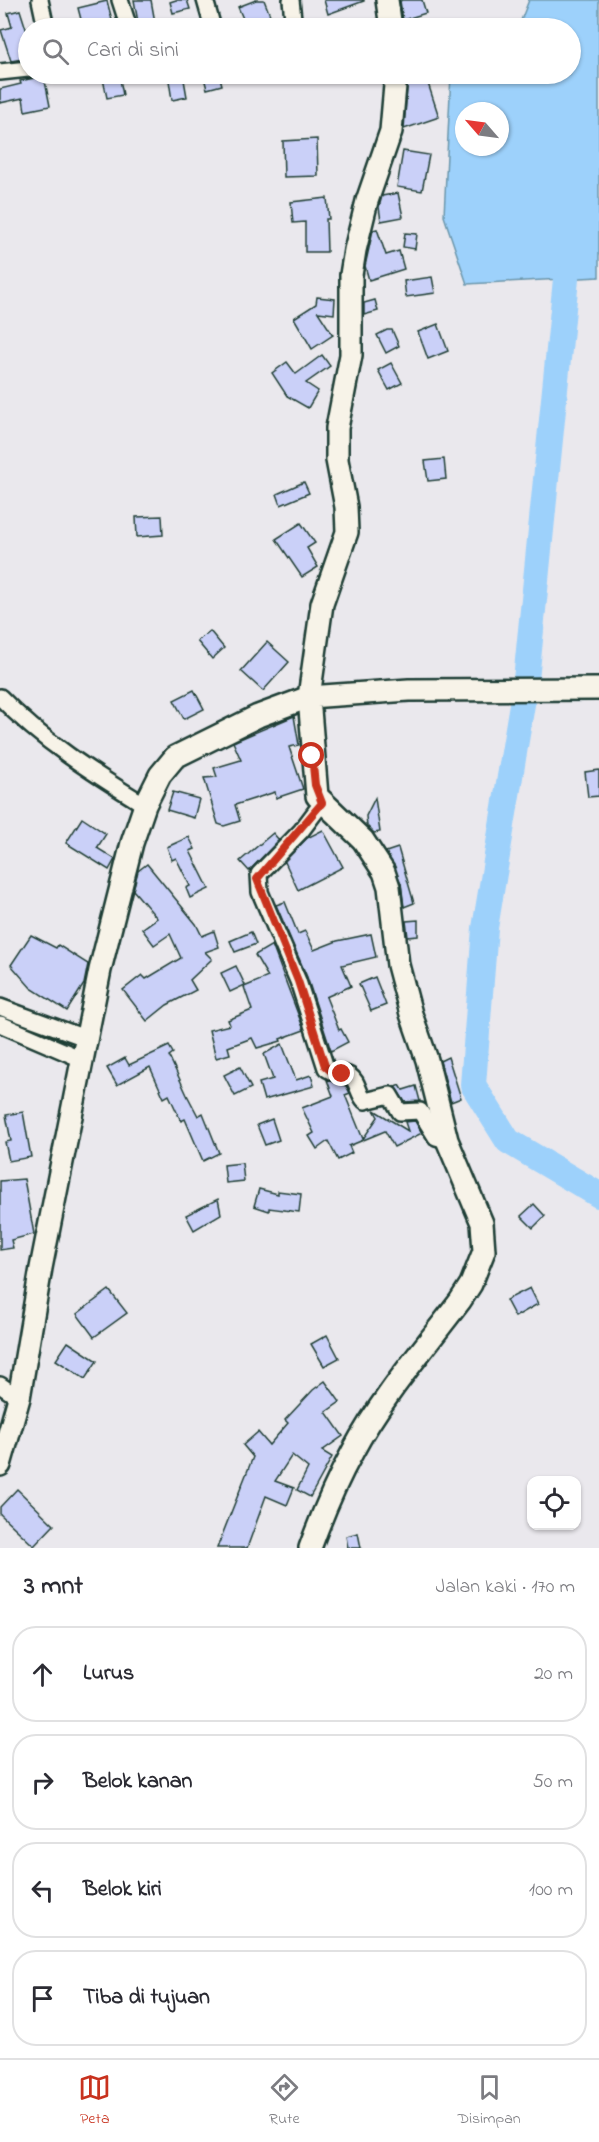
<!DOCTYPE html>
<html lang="id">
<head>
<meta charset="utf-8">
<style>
	body { margin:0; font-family:"Indie Flower",sans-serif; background:#f7f7f7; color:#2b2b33 }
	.controls { position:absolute; right:18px; bottom:18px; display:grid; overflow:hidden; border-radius:12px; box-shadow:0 2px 4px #0004 }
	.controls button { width:54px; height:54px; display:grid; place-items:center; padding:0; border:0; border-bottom:2px solid #e1e1e2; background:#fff; color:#2b2b33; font:30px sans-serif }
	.compass { position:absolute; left:455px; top:102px; width:54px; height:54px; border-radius:50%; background:#fff; box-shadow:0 2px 4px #0004; rotate:298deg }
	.stop { position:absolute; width:18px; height:18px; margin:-14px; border:4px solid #c8321e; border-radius:50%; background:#fff }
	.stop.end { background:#c8321e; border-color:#fff; box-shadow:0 2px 6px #0008 }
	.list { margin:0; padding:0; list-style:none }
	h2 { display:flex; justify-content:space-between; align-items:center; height:78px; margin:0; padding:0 24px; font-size:26px }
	h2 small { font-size:20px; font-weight:400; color:#7c7c81 }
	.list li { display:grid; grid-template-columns:39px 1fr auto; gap:18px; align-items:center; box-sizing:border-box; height:96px; margin:0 12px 12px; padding:0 12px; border:2px solid #e1e1e2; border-radius:24px }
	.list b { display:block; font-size:22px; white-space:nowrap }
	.list em { font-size:20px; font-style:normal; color:#7c7c81 }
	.icon { flex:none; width:33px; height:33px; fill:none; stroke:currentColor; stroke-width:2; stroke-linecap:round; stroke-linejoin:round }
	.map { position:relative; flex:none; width:599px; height:1548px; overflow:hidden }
	.search { position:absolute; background:#fff; box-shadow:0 2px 4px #0004; left:18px; right:18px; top:18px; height:66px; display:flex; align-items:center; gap:15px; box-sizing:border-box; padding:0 21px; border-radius:33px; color:#7c7c81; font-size:22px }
	.sheet { height:510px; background:#fff }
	nav { display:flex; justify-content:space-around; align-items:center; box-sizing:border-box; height:84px; border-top:2px solid #e1e1e2; background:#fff; font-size:16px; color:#7c7c81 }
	nav a { display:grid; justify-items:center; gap:3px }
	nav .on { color:#c8321e }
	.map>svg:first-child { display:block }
	.water { fill:#9dd1fb; stroke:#6b96ab; stroke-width:1.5; fill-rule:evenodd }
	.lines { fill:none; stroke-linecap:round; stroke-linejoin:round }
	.river { stroke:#9dd1fb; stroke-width:26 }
	.building { fill:#cad0f8; stroke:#1f3d34; stroke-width:1.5 }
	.street-casing { stroke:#1f3d34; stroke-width:20 }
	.secondary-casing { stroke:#1f3d34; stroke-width:26 }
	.street { stroke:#f7f3e8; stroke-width:15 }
	.secondary { stroke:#f7f3e8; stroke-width:21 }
	.route { stroke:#c8321e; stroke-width:8 }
</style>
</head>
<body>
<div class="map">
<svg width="599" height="1548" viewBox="0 0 599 1548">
	<rect width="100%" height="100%" fill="#eae8ed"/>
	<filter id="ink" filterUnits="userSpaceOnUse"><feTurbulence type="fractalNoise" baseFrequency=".0167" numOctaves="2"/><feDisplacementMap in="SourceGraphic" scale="12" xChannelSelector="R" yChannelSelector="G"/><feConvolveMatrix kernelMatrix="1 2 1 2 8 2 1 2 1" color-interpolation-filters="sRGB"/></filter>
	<g filter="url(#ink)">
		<path class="water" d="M 529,0 L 599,0 L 599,277 L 467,284 L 444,216 L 451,74 L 570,74 L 570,28 L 518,28 ZM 464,111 L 500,111 L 500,147 L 464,147 Z"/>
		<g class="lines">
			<path class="river" d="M 566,279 L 526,680 L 485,928 L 473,1085 L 508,1141 L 599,1195"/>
		</g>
		<g class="building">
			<path d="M 134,0 L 151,0 L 156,28 L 139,28 Z"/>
			<path d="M 176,0 L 187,0 L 190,9 L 173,13 L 170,2 Z"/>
			<path d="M 256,0 L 264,0 L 272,20 L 247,28 L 238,7 Z"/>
			<path d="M 324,0 L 364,0 L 364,1 L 328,14 Z"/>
			<path d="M 402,0 L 422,0 L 426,13 L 403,20 L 400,1 Z"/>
			<path d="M 107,1 L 112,20 L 83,27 L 78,8 Z"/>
			<path d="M 20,10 L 28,35 L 28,58 L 11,61 L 1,30 L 12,27 L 8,13 Z"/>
			<path d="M 102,74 L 119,74 L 123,95 L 107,98 Z"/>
			<path d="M 168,74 L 183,74 L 187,97 L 172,100 Z"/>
			<path d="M 203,74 L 219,74 L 222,85 L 207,89 Z"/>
			<path d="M 408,74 L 425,74 L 439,117 L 404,129 Z"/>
			<path d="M 44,76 L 50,106 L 25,111 L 23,98 L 0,103 L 0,89 L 21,84 L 20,81 Z"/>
			<path d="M 317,139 L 318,176 L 284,177 L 283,141 Z"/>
			<path d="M 403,151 L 429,155 L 422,191 L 397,187 Z"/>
			<path d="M 398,193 L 403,217 L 381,221 L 379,207 L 382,196 Z"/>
			<path d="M 327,198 L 329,219 L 326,219 L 327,252 L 305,252 L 305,222 L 293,223 L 291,202 Z"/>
			<path d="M 377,229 L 386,255 L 399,251 L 404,269 L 369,280 L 365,266 L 373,230 Z"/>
			<path d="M 405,233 L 417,234 L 415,249 L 403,247 Z"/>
			<path d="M 432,277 L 435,293 L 406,297 L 404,281 Z"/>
			<path d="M 317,297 L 335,299 L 334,314 L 318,312 L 333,335 L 312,349 L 294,318 L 316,304 Z"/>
			<path d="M 375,300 L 378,311 L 364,315 L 364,303 Z"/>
			<path d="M 438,324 L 448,351 L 428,359 L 418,332 Z"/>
			<path d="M 387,330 L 392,330 L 399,346 L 386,353 L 377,335 Z"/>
			<path d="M 322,355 L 330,366 L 306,383 L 318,391 L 308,408 L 287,396 L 272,373 L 287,362 L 296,374 Z"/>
			<path d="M 391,363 L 402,383 L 389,390 L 378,370 Z"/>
			<path d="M 444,459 L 446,479 L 428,481 L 425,461 Z"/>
			<path d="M 304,482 L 309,493 L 281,505 L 277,494 Z"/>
			<path d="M 162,516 L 163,535 L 137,537 L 136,517 Z"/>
			<path d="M 301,523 L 315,543 L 307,548 L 318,567 L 302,577 L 276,539 Z"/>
			<path d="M 210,631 L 224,648 L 212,659 L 197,641 Z"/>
			<path d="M 267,642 L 289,662 L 263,691 L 241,671 Z"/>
			<path d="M 194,690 L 204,709 L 184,719 L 174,700 Z"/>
			<path d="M 294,716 L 299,745 L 289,747 L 303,789 L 276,798 L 275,792 L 235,805 L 240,821 L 224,826 L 218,824 L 204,778 L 217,777 L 214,768 L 241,760 L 233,742 Z"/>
			<path d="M 599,770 L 599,796 L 588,797 L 585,772 Z"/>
			<path d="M 173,792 L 199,799 L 194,818 L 167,810 Z"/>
			<path d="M 375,798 L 380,832 L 374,833 L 367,826 L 366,816 Z"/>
			<path d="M 82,818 L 106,834 L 97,848 L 115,859 L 109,870 L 66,843 Z"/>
			<path d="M 323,830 L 343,867 L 298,890 L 285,862 L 282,864 L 307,838 Z"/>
			<path d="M 273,833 L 279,840 L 249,871 L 240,861 Z"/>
			<path d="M 189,837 L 195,849 L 190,851 L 209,889 L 190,898 L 186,888 L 190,886 L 176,858 L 172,860 L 167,847 Z"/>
			<path d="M 398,848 L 414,903 L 404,907 L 401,883 L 386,852 Z"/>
			<path d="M 147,864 L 196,924 L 202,936 L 214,931 L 219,947 L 205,952 L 212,959 L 190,980 L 196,990 L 167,1005 L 147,1021 L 123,990 L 142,975 L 146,979 L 181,958 L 170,934 L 154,945 L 142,929 L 157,918 L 133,890 L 138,871 Z"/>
			<path d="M 285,902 L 298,934 L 305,931 L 314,950 L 337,941 L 371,934 L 376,957 L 342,965 L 351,986 L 326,997 L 339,1030 L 341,1029 L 348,1042 L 331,1051 L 307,977 L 276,905 Z"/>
			<path d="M 418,920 L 418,936 L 408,937 L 406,921 Z"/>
			<path d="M 251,932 L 256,944 L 235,952 L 230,941 Z"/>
			<path d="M 31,935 L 56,948 L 58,945 L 88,964 L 84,984 L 67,1011 L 31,988 L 11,965 Z"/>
			<path d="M 272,945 L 304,1030 L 280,1039 L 281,1041 L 257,1048 L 252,1038 L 228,1047 L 230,1054 L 216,1058 L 209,1030 L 230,1025 L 228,1020 L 252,1010 L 244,987 L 268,977 L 255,955 Z"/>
			<path d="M 236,966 L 245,985 L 230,992 L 221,973 Z"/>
			<path d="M 375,977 L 386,1005 L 371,1011 L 359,984 Z"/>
			<path d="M 282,1044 L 296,1080 L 311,1075 L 314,1086 L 264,1100 L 259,1083 L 273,1079 L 264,1054 Z"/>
			<path d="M 169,1046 L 173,1053 L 169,1056 L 187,1095 L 198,1116 L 203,1113 L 219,1153 L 203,1161 L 185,1119 L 181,1121 L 169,1095 L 164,1098 L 150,1067 L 117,1085 L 107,1068 L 125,1058 L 129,1065 Z"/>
			<path d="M 448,1057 L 461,1098 L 451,1102 L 440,1061 Z"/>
			<path d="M 240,1067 L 251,1088 L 235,1096 L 224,1075 Z"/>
			<path d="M 327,1080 L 346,1086 L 350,1093 L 345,1095 L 363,1139 L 378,1117 L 374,1110 L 408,1131 L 405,1122 L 415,1121 L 422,1133 L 394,1147 L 385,1131 L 349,1146 L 352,1153 L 338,1160 L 328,1141 L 317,1149 L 309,1136 L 314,1133 L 302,1108 L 333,1096 Z"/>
			<path d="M 400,1085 L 403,1090 L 416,1086 L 420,1101 L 405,1102 L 395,1087 Z"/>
			<path d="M 23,1112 L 31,1157 L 9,1161 L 5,1142 L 11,1141 L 6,1115 Z"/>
			<path d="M 272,1119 L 279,1140 L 265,1145 L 257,1125 Z"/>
			<path d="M 242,1163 L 244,1181 L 226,1183 L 224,1165 Z"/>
			<path d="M 24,1179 L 34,1234 L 11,1240 L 13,1248 L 0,1250 L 0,1181 Z"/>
			<path d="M 259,1189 L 278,1194 L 278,1191 L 301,1194 L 299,1212 L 269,1208 L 269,1211 L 254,1206 Z"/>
			<path d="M 218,1199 L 221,1214 L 194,1230 L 186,1215 Z"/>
			<path d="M 534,1204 L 545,1216 L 533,1228 L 521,1216 Z"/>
			<path d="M 530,1288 L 538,1304 L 515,1317 L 506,1300 Z"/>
			<path d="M 109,1290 L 127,1313 L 94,1337 L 77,1314 Z"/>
			<path d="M 327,1335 L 339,1358 L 324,1366 L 311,1344 Z"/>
			<path d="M 68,1342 L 97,1361 L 85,1379 L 56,1360 Z"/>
			<path d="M 325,1381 L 340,1402 L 326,1412 L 343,1436 L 322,1451 L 332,1457 L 310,1497 L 297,1490 L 308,1468 L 292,1455 L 275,1481 L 294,1488 L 287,1505 L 266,1496 L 247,1548 L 217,1548 L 253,1457 L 243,1445 L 258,1432 L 269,1445 L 288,1423 L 285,1420 L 313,1390 Z"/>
			<path d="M 17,1489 L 54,1525 L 34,1546 L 0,1514 L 0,1507 Z"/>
			<path d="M 358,1533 L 361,1548 L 348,1548 L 346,1536 Z"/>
		</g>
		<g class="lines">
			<defs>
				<g id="street">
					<path d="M 40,0 L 46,28"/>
					<path d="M 120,0 L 129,28"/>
					<path d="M 205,0 L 213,28"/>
					<path d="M 291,0 L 294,28"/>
					<path d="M 0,72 L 28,69"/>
					<path d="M 0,697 C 42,741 93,773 145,805"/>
					<path d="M 322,803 L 301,831 L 259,874 L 260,892 L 298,981 L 326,1068 C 334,1075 341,1071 350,1076 C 358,1081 358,1094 365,1101 L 390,1095 L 400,1112 L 420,1111 L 436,1137 L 447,1140"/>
					<path d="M 0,1007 L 88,1039"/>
					<path d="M 0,1024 L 84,1060"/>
					<path d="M 0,1385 L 19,1398"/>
				</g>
				<g id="secondary">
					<path d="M 387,0 L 391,28"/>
					<path d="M 0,1465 L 19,1398 L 41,1268 L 100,970 L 132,843 L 145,805 L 160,775 L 175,757 L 258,716 L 309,697 L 322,604 L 347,532 L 346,507 L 337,460 L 337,428 L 351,355 L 351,275 L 355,250 L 367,201 L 391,131 L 396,74"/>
					<path d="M 310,1548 C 322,1515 336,1482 353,1451 C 379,1401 425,1347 460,1301 L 471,1284 L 484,1251 L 482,1223 L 447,1140 L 427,1060 L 411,1014 L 398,965 L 389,887 L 384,872 L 363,840 L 317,796 L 309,697 L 409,690 L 599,689"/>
				</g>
			</defs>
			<use href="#street" class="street-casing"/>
			<use href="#secondary" class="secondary-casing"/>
			<use href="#street" class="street"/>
			<use href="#secondary" class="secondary"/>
		</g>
	</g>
	<g class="lines" filter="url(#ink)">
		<path class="route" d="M 312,756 L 315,785 L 322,803 L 257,879 L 298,981 L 325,1066 L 332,1072 L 342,1074"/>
	</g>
</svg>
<div class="controls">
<button><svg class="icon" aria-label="locate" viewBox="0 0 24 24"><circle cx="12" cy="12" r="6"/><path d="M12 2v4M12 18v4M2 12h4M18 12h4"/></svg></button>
</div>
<svg class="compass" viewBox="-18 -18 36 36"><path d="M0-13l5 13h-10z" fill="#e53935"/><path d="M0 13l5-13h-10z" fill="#7c7c81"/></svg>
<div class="stop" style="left:312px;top:756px"></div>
<div class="stop end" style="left:342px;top:1074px"></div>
<div class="search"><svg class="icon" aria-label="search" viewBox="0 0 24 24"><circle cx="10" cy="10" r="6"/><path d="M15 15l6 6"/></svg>Cari di sini</div>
</div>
<section class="sheet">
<h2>3 mnt<small>Jalan kaki · 170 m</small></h2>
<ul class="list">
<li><svg class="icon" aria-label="ahead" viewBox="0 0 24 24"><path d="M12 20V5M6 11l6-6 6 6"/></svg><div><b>Lurus</b></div><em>20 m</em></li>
<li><svg class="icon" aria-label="right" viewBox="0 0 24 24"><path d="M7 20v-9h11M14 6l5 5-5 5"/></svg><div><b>Belok kanan</b></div><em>50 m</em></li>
<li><svg class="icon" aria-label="left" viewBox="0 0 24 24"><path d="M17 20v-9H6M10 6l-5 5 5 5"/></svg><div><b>Belok kiri</b></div><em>100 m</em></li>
<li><svg class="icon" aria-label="arrive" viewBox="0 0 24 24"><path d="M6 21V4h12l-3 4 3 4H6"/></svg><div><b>Tiba di tujuan</b></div></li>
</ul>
</section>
<nav>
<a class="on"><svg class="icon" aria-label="map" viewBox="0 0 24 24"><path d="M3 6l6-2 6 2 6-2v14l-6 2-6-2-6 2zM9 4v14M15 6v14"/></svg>Peta</a>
<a><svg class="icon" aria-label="directions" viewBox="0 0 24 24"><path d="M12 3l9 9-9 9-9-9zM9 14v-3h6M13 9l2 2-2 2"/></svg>Rute</a>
<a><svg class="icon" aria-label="saved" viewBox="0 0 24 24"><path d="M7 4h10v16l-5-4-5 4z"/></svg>Disimpan</a>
</nav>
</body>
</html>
